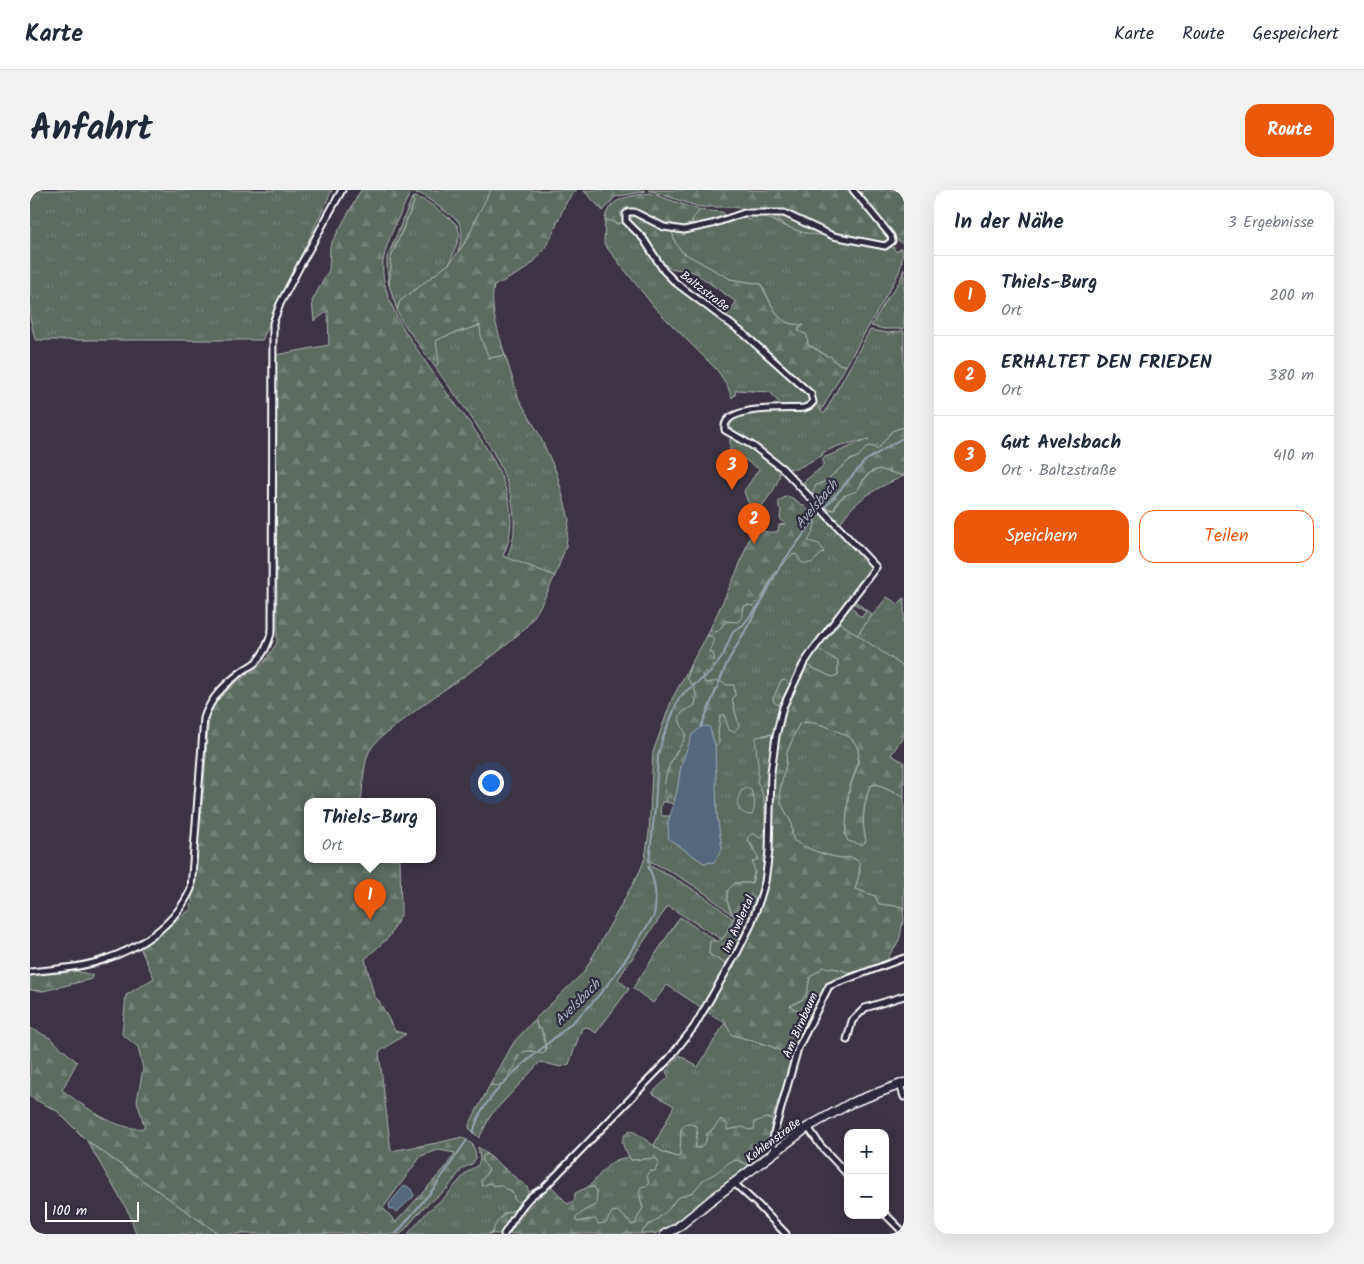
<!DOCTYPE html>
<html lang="de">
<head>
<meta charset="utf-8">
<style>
	body { margin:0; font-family:Kalam,sans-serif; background:#f2f2f3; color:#1f2937 }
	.controls { position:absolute; right:15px; bottom:15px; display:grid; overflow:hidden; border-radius:10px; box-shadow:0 5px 20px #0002 }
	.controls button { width:45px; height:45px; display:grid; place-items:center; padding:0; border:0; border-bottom:1px solid #e0e1e3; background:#fff; color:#1f2937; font:25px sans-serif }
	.scale { position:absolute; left:15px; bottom:12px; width:94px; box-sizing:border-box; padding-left:5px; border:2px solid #fff; border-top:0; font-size:14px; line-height:18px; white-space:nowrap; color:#fff; -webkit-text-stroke:4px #2f2a3d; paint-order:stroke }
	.you { position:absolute; left:460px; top:592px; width:18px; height:18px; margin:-12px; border:4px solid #fff; border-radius:50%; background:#1a73e8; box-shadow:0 0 0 8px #1a73e833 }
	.badge { display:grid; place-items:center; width:32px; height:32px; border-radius:50%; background:#ea580c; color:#fff; font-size:16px; font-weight:700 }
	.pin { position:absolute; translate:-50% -41px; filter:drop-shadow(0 1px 2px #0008) }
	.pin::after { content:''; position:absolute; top:26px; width:18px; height:15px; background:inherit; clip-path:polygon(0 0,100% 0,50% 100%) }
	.popup { position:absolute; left:274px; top:608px; width:132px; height:65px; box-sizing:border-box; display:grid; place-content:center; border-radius:10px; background:#fff; filter:drop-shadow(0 1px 4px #0005); font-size:16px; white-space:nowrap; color:#747a83 }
	.popup b { font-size:19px; color:#1f2937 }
	.popup::after { content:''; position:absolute; left:50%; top:100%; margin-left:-10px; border:10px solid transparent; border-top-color:#fff }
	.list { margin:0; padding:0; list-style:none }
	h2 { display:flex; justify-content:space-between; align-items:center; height:65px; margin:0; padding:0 20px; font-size:21px }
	h2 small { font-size:16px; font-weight:400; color:#747a83 }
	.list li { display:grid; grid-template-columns:32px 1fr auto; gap:15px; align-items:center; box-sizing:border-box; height:80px; padding:0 20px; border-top:1px solid #e0e1e3 }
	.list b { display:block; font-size:19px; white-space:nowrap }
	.list p { margin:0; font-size:16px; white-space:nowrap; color:#747a83 }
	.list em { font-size:16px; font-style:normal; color:#747a83 }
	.actions { display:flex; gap:10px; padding:15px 20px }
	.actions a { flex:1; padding:11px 0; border:1px solid #ea580c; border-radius:15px; text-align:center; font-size:18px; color:#ea580c }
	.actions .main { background:#ea580c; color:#fff }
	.map { position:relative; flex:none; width:874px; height:1044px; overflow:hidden; border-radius:15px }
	header { display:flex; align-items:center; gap:30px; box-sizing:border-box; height:70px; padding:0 25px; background:#fff; border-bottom:1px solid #e0e1e3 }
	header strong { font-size:24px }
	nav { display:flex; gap:28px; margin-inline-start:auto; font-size:18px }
	.intro { display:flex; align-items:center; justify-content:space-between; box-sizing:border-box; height:120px; padding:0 30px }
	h1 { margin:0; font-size:35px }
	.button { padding:12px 22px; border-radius:15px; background:#ea580c; color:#fff; font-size:18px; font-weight:700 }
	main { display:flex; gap:30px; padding:0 30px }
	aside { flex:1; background:#fff; border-radius:15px; box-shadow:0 5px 20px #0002 }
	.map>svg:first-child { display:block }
	.grass { fill:url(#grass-tufts); stroke:#aeb5b0 }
	.forest { fill:url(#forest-firs); stroke:#aeb5b0; fill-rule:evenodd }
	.garden { fill:#5c6b61; stroke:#aeb5b0 }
	.water { fill:#52687d; stroke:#97a4b1 }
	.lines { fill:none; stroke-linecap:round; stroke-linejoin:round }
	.stream { stroke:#97a4b1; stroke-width:2 }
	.street-casing { stroke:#fff; stroke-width:9 }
	.secondary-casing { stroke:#fff; stroke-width:11 }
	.street { stroke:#2f2a3d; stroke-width:5 }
	.secondary { stroke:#2f2a3d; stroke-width:8 }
	.labels { text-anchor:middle; stroke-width:4.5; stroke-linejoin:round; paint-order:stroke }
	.street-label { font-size:12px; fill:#fff; stroke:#2f2a3d }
	.water-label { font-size:14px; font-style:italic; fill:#a8b4be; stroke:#2f2a3d }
</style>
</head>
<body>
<header>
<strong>Karte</strong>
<nav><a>Karte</a><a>Route</a><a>Gespeichert</a></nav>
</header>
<div class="intro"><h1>Anfahrt</h1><a class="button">Route</a></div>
<main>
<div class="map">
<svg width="874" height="1044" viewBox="0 0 874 1044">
	<defs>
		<pattern id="grass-tufts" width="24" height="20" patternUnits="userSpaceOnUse" patternTransform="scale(1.25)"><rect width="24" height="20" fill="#5c6b61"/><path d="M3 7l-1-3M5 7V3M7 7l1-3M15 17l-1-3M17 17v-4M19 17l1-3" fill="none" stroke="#748179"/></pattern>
		<pattern id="forest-firs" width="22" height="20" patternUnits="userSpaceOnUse" patternTransform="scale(1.25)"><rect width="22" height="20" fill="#5c6b61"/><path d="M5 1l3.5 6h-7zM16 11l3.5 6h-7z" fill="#748179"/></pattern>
	</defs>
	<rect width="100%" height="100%" fill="#3c3443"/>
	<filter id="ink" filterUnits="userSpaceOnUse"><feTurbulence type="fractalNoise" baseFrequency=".02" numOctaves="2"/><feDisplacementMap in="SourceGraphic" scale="10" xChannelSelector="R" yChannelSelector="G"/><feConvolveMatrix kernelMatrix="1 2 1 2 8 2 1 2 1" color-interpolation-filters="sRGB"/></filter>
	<g filter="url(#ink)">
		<g class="grass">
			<path d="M 0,0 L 302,0 L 232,150 L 5,150 L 0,128 Z"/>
			<path d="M 388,0 L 461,0 C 451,22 441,44 427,64 C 431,50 436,40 426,29 L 391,4 L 386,3 Z"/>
			<path d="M 385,7 L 396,11 L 423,31 L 427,35 L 430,45 L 420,73 L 370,111 L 367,120 L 359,95 L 361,77 L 360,70 L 384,13 L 382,8 Z"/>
			<path d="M 669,20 L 691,22 L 694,23 L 694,26 L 660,37 L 663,28 L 668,23 Z"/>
			<path d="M 728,25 C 739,27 746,34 757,37 C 769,41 782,41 795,45 C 817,51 840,59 863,57 L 866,62 L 872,58 C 874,75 868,85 860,99 L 816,176 C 802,173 792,160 778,155 L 777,146 L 768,141 L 773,135 C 768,134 762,135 757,133 C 745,128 738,105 731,94 L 700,89 L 652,62 L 645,52 L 642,42 L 668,40 L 713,28 L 720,30 L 722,28 L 720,26 Z"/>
			<path d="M 575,29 L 588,34 L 593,32 L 611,49 L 626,74 L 642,92 L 711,144 L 777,204 L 779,209 L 777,214 L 770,217 L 752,217 L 742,204 L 739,202 L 706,200 L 705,205 L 702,208 L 697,195 L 687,180 L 625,118 L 574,54 Z"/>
			<path d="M 874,79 L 874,139 L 854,139 L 841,136 L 855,112 L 870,91 Z"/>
			<path d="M 451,135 L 459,168 L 475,165 L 489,209 L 509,244 L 527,284 L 539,329 L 536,356 L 525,386 L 477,369 C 480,359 484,349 484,339 C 488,280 437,223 405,177 L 409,172 L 405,151 C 419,143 436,141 451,135 Z"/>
			<path d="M 840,140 L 858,143 L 874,141 L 874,237 L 862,241 L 847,260 L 838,257 L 828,267 L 820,270 L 794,292 L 786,295 L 782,305 L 771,294 L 793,276 L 793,268 L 839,249 L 808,256 L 792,263 L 793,265 L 766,279 L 755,278 L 720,251 L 703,242 L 700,235 C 711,216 756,222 776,220 L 784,218 L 786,214 L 794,224 Z"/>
			<path d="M 703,248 C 718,253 742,269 750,282 C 749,295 737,310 729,319 L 722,319 L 717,310 L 714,301 L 729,279 L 700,260 L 700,249 Z"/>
			<path d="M 849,279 L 874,286 C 849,297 824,309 810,334 L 792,316 L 804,320 C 808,311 812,306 821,302 C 825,301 826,302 828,299 C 836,289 835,284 849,279 Z"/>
			<path d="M 787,317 L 837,371 L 840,377 L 837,385 L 778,461 L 760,495 L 755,490 L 751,491 L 743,509 L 744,512 L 751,516 L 744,544 L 733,545 L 730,582 L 727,592 C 737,607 736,631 733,649 L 717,648 L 729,670 L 721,693 L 705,693 L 697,711 L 702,725 C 678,704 654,688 626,674 L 621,672 L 620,676 C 651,690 677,707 703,729 L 696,744 L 691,749 L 638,716 L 588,789 L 599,799 L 566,843 L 557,837 L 552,838 L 539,874 L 531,877 L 510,872 L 461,925 L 449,948 L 439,938 L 439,935 L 460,895 L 470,896 L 480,881 L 484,878 C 487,868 490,859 503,861 C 508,862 509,865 514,863 L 516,860 L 513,842 L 508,839 L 505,829 L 554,782 L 610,681 L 615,668 L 619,643 L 623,562 L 642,509 L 661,474 L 657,488 C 665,496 668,504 665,515 C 650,525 644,522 656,543 C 654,551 651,555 647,561 C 637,577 632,595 637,612 L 632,612 L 630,620 L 632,626 L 640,626 L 638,633 L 639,649 L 674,673 L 684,672 L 692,659 L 687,625 L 685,555 L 689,553 L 688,542 L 690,526 L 693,524 L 698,534 L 709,536 L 702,510 L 705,505 L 697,495 L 675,493 L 672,485 L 682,476 L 679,462 L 681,446 L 677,446 L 680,439 L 688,441 L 696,431 L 701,430 L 712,420 L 712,417 L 717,415 L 724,416 L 734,404 L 744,383 L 762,365 L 765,364 L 787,366 L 794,362 L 777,351 C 783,343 787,333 782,323 Z"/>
			<path d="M 857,407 L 868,414 L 874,408 L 874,477 L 827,445 Z"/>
			<path d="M 786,458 L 808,471 L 808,485 L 802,487 L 776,475 Z"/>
			<path d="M 778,531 C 796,537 833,543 828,569 C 827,579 822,589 819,599 C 816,614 818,630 815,645 L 836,651 C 831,632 834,614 840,596 L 845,594 L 874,607 L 874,719 L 872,717 L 849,714 L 845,706 L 825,699 L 830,681 L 829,672 L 821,667 C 809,672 774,658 763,650 L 761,632 L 751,613 L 750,600 L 756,573 L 757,562 L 769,534 Z"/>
			<path d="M 650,727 L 686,751 L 680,752 L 679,764 L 694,773 L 697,773 L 672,818 L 637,795 L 623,813 L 603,798 Z"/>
			<path d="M 793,777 L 809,779 L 821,783 L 803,789 L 798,793 L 775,837 L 776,828 L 760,816 L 770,811 L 776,807 L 780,787 Z"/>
			<path d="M 695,833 L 703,845 C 723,852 746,855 763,868 L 742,929 L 736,928 L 724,939 L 719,941 L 707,938 L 697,940 L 686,935 L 684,938 L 677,944 L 676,952 L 670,958 L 666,958 L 665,951 L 668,942 L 651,939 L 650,966 L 647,967 L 631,961 L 624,955 L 644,916 L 622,903 L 639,887 L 636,882 L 649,865 L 668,877 Z"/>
			<path d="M 57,951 L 189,1044 L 106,1044 L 100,1025 Z"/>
			<path d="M 448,957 L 457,964 L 453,966 L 459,980 L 451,991 L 452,995 L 460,993 L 463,996 C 478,992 483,1005 491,1014 L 487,1019 L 473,1024 L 463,1042 L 459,1044 L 378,1044 L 398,1021 L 415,1007 L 436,983 L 448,975 L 450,969 Z"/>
			<path d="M 599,966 L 601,970 L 625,968 L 630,971 L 625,981 L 617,984 L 619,995 L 611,1011 L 613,1018 L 607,1029 L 606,1034 L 600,1035 L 596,1030 L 582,1022 L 576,1034 L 568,1034 L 560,1029 L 547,1032 L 545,1029 C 551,1023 557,1018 566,1015 L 564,997 L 558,997 C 570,987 579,967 597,968 Z"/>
			<path d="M 707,970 L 719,975 L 671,1014 L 638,1037 L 625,1044 L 610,1044 L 618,1035 L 630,1027 L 647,1008 L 663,1002 L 673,990 L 700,972 Z"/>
		</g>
		<g class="forest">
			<path d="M 331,0 L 388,0 L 386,3 L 381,3 L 378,7 C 369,27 357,49 353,71 C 350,98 368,131 382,152 C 392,166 402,182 412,196 C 442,237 491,292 479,348 C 478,354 475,360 473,366 L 525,386 C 516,404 508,425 494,439 C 459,474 413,497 375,529 C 364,538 346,548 339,562 C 333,576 333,596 331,611 L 278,611 L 278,669 L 370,669 L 371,725 L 359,747 L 335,769 L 344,806 L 349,811 L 365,841 L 376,844 L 349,862 L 361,961 L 407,953 L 432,947 L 442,954 L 445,961 L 446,968 L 442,974 L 433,978 L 417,999 L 394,1017 L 371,1044 L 189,1044 L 57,951 L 27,921 L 0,907 L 0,838 L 20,848 L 47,872 L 32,900 C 54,916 87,942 115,938 L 107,911 L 113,879 L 108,857 L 92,844 L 96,805 L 124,788 L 110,758 L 161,719 L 173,605 L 179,525 L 187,510 L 207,492 L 233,474 L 247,453 L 246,165 L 299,155 L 298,121 L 284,131 L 282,111 L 299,80 L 300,56 ZM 408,960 L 425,963 L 415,978 L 366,1032 L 353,1018 L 391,966 Z"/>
			<path d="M 461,0 L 547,0 C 535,9 532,23 526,36 C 519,53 507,73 491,82 C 482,87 473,91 464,96 C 459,117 469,144 475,165 L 459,168 L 451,148 L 450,135 C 435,141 419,143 406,151 L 409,172 L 405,177 L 371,130 L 367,120 L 370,111 L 420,73 L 439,47 L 445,30 Z"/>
			<path d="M 564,0 L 611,0 L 616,1 L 585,7 L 573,21 L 554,1 Z"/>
			<path d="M 618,0 L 821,0 L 855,42 L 859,49 L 855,54 L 795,45 C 775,46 754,36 737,26 L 736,23 L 703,17 L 669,17 Z"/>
			<path d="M 837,0 L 874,0 L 874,55 L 863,46 L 828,2 Z"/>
			<path d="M 620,3 L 669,20 L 668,23 L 663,28 L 661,36 C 654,38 645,39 637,36 C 630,34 580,1 593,32 L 588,34 L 575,29 C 579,7 601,6 620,3 Z"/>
			<path d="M 382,8 L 384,12 L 360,70 L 361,77 L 359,95 L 357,79 L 357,68 Z"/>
			<path d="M 603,26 L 632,40 L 642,42 L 645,52 L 652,62 L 700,89 L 730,94 C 738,105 745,129 758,133 C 762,135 769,134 774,135 L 769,138 L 768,141 L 777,145 L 778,155 L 797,166 L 801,166 C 803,173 809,174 816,176 L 791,221 L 786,214 L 783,203 L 725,150 L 697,126 L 706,112 L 664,82 L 639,78 L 629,69 L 613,42 L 601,31 L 601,27 Z"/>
			<path d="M 874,237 L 873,258 L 874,259 L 874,286 L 849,279 L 841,282 L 835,287 L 827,301 L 813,306 L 807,312 L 804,320 L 792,316 L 782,305 L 786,295 L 794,292 L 820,270 L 828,267 L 838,256 L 844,257 L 847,260 L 862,241 Z"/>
			<path d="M 757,306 C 764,308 768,312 774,316 C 789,328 787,336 778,351 L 789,354 L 794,361 L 782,373 L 772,373 L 766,364 L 762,365 L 744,383 L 734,404 L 724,416 L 717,415 L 712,417 L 712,427 L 708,432 L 696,431 L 688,441 L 685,442 L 680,439 L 708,379 L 722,341 C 731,338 739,345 748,341 L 749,335 L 756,334 L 750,329 L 751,320 C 748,317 748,314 750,310 Z"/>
			<path d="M 807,431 L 874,477 L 874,545 L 861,565 L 874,572 L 874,607 L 846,594 L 840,596 C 833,614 831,632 836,651 L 832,655 L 818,651 L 815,645 C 818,630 816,613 820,599 C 823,586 833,569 827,557 C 823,546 812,544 803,539 C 794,535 779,530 769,534 L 757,562 L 756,573 L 750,600 L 751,613 L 761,632 L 763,650 C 774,658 809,672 821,667 L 829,672 L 830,681 L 825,699 L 845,706 L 849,714 L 873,717 L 874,731 C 870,737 872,743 869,750 C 865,759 860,761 857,771 L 821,783 L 809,779 L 793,777 L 780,787 L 776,807 L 760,816 L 771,822 L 776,828 L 775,837 L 763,868 C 746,855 723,851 702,845 L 695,833 L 677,822 L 704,774 L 694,773 L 679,764 L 680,751 L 690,751 L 696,744 L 704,727 L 697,711 L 698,700 L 705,693 L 722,693 L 725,682 L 722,672 L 729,669 L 717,648 L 722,643 L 732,649 C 737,633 737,606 727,592 C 731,578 725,563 726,547 L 744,544 L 748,546 L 755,520 L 776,475 L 802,487 L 808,485 L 808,471 L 786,458 Z"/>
			<path d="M 677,446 L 681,446 L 684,449 L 679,462 L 683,463 C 687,474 680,479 672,485 L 675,493 L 690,491 L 697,495 L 704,495 L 705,505 L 702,510 L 709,536 L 704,542 L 699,540 L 694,524 L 690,526 L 688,542 L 689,553 L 685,555 L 678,536 L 651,576 L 647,602 L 643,614 L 637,612 C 631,594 637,578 647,561 C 651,555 654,551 656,544 C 644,523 650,525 665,515 C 668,504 665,496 657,489 L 661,474 Z"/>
			<path d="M 755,490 L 760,495 L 751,516 L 744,512 L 743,509 L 751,491 Z"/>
			<path d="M 717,598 L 721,600 C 725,609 726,617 722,625 C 706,624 705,613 711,601 Z"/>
			<path d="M 46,781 L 62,785 L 62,789 L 13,801 L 0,800 L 0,786 Z"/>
			<path d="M 505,829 L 508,839 L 511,838 L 516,860 L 514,863 C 509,865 508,862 503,861 C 490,859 487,868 484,878 L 480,881 L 477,892 L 470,896 L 460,895 L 484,852 Z"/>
			<path d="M 736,928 L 742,929 C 743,948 736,965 719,975 L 707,970 L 700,972 L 686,983 L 673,990 L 663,1002 L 647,1008 L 638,1020 L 624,1032 L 618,1035 L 610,1044 L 479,1044 L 497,1019 L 521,996 L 538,1014 L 545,1010 L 545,1003 L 558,997 L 564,997 L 567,1002 L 566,1015 C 557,1018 551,1023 545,1029 L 547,1032 L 565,1029 L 568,1034 L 576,1033 L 582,1022 L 587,1021 L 595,1027 L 596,1030 L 599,1030 L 601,1035 L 606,1034 L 607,1029 L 613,1018 L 609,1003 L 611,997 L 619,995 L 617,984 L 620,981 L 625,981 L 629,972 L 625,968 L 601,970 C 595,959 586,950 600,940 C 611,945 621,954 631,961 C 635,964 642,965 647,967 L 650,966 L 651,939 C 656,933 659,933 667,936 C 668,944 665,950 666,958 L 670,958 L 676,952 L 677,944 L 684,938 L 691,929 L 697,934 L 697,940 L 713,937 L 719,940 L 724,939 L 725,932 Z"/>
			<path d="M 457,964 L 497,997 L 499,1001 L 491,1014 L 484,1009 L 484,1005 L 481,1000 L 475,999 C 472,995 469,994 463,996 L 460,993 L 452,996 L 451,991 L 459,980 L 452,971 L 453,966 Z"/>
			<path d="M 487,1019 L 470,1044 L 459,1044 L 463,1042 C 465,1030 476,1022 487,1019 Z"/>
		</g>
		<path class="garden" d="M 825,411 L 842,425 L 827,445 L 809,432 L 821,417 L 826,421 L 825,423 L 832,427 L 836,421 L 823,413 Z"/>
		<g class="water">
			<path d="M 679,536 L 685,555 L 687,625 L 692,659 L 684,672 L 674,673 L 639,649 L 638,633 L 647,602 L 651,576 L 662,545 L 671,537 Z"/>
			<path d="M 375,995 L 381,999 L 384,1006 L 367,1022 L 360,1019 L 359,1014 Z"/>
		</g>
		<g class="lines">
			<g class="stream">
				<path d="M 671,537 L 697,473 L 732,411 L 750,376 L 785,329 L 835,271 L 874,247"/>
				<path d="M 619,672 L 625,618 L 628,566 L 632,550 L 649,508 L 656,501 L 680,483 L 693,466 L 703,441 L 713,435 L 728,416"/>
				<path d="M 443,943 C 445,936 448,928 451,922 C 475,883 514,859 546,829 C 578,800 600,762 624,726 C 627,709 626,692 618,676"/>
				<path d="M 366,1044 L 404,998 L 437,950"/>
			</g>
			<defs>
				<g id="street">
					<path d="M 0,782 C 24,779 50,778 73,770 C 110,758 145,735 161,699 L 174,528 C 181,507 196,493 214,480 C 218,477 223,475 226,472 C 235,463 239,452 242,440 L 243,133 L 250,114 L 271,74 L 312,0"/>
					<path d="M 817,850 L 822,831 L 835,818 L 874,806"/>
					<path d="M 870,894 L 874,907"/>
					<path d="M 778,937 L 790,955 L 818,985"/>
					<path d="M 745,961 L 743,955 L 744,943 L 768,858 L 799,796 L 874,768"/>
					<path d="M 704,993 L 728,1015 L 756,1044"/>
					<path d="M 855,1024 L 874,1043"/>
					<path d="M 474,1044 C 484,1029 495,1006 513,999 L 638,870 L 664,837 L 708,761 L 720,737 L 730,709 L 735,692 L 739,661 L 741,582 L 746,546 L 753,517 L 773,475 L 783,460 L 846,377 L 752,278 L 723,256 L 695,240 C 691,214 758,220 774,218 L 779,216 L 783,212 L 781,204 L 714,144 L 646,93 L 634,81 L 613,48 L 596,31 L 596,24 L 599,22 L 604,22 L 634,37 L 654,40 L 682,34 L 714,23 L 754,23 L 803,46 L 855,56 L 862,51 L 861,46 L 823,0"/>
				</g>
				<path id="secondary" d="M 635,1044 L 647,1038 L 680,1011 L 778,937 L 821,913 L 874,893"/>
			</defs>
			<use href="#street" class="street-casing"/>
			<use href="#secondary" class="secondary-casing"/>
			<use href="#street" class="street"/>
			<use href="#secondary" class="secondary"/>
		</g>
	</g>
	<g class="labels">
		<g class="street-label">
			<text transform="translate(675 101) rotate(37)" y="4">Baltzstraße</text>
			<text transform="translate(708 734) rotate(-66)" y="4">Im Avelertal</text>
			<text transform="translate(770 835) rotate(-66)" y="4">Am Birnbaum</text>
			<text transform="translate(743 950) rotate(-37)" y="4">Kohlenstraße</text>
		</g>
		<g class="water-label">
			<text transform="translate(786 314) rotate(-50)" y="5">Avelsbach</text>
			<text transform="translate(547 812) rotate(-45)" y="5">Avelsbach</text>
		</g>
	</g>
</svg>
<div class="controls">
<button>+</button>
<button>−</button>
</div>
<div class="scale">100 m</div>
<div class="you"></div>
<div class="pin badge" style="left:340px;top:730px">1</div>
<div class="popup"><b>Thiels-Burg</b>Ort</div>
<div class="pin badge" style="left:724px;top:354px">2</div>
<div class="pin badge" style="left:702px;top:300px">3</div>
</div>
<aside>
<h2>In der Nähe<small>3 Ergebnisse</small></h2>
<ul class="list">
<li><span class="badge">1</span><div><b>Thiels-Burg</b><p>Ort</p></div><em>200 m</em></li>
<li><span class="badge">2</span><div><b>ERHALTET DEN FRIEDEN</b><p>Ort</p></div><em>380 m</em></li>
<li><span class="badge">3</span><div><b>Gut Avelsbach</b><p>Ort · Baltzstraße</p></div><em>410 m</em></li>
</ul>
<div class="actions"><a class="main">Speichern</a><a>Teilen</a></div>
</aside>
</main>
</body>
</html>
